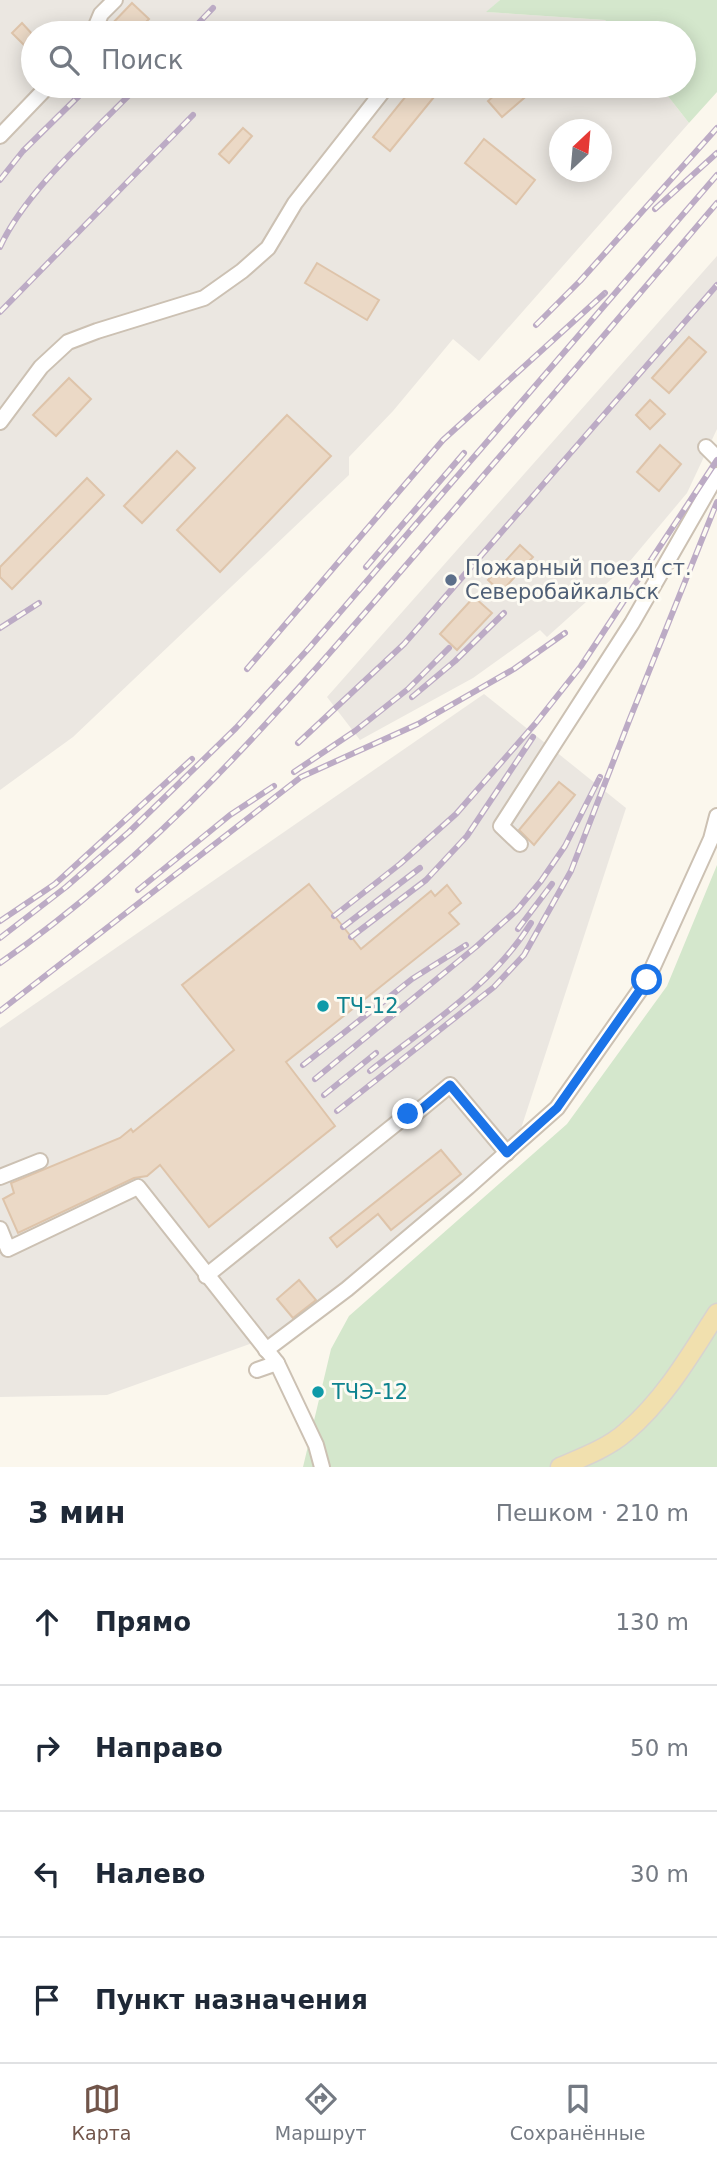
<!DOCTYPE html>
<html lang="ru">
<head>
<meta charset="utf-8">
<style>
	body { margin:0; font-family:"DejaVu Sans",sans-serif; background:#f2f2f3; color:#1f2937 }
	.compass { position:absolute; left:549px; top:119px; width:63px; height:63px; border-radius:50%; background:#fff; box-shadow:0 4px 18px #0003; rotate:26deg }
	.stop { position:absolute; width:21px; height:21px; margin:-16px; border:5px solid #1a73e8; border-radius:50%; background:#fff }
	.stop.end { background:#1a73e8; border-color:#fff; box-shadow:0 2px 7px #0008 }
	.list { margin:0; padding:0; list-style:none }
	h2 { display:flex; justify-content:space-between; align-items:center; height:91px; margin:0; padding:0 28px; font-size:30px }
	h2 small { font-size:23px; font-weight:400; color:#747a83 }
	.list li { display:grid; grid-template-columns:46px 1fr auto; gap:21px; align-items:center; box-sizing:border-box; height:126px; padding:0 28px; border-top:2px solid #e0e1e3 }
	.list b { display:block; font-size:26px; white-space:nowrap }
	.list em { font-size:23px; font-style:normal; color:#747a83 }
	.icon { flex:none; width:38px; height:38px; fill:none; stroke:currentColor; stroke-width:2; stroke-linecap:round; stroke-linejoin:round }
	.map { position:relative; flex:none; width:717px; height:1467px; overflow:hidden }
	.search { position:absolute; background:#fff; box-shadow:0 4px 18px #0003; left:21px; right:21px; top:21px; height:77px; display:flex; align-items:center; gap:18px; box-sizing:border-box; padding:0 24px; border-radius:38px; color:#747a83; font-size:26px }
	.sheet { height:595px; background:#fff }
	nav { display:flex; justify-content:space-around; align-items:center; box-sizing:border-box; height:98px; border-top:2px solid #e0e1e3; background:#fff; font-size:19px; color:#747a83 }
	nav a { display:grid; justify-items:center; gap:4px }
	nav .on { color:#71554a }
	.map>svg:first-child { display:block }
	.industrial { fill:#ebe7e1; fill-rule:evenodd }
	.green { fill:#d4e7cc }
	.building { fill:#ebd9c6; stroke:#dec4aa; stroke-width:2 }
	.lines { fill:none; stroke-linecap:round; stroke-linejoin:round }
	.minor-casing { stroke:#ccc1b3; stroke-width:18 }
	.major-casing { stroke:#d8d3cf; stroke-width:21 }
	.minor { stroke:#fff; stroke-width:14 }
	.major { stroke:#f1e0ae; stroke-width:18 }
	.rail-casing { stroke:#bcabc5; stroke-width:6 }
	.rail { stroke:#fdfbf3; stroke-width:3.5; stroke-dasharray:10; stroke-linecap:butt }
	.route { stroke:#1a73e8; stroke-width:9 }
	.service-dot { fill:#5c6f8a; stroke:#fdfbf3; stroke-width:2.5 }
	.culture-dot { fill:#0f9aa8; stroke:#fdfbf3; stroke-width:2.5 }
	.labels { text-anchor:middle; stroke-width:6; stroke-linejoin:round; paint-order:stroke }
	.service-label { font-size:21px; fill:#4e5e75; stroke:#fdfbf3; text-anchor:start }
	.culture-label { font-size:21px; fill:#0d838f; stroke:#fdfbf3; text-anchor:start }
</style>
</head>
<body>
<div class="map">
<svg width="717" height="1467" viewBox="0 0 717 1467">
	<rect width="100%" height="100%" fill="#fbf7ed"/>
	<g class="industrial">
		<path d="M 0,0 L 500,0 L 487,12 L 605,20 L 616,33 L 33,33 L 33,86 L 660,86 L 689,123 L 479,361 L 453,339 L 393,411 L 349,457 L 349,475 L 73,737 L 0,790 ZM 560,130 L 602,130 L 602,172 L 560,172 Z"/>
		<path d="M 717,256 L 717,429 L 687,493 L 625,567 L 547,637 L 540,630 L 473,678 L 360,740 L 327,697 Z"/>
		<path d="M 484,694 L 626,808 L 512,1156 L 320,1319 L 107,1395 L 0,1397 L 0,1028 Z"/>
	</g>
	<g class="green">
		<path d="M 500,0 L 717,0 L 717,92 L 689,123 L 660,86 L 684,86 L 684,33 L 616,33 L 605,20 L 486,12 Z"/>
		<path d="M 717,865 L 717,1467 L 303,1467 L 331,1349 L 349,1316 L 567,1124 L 667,986 Z"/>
	</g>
	<g class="building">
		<path d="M 132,3 L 149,19 L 135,33 L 115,33 L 109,27 Z"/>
		<path d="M 22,23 L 33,35 L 33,54 L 12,33 Z"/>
		<path d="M 414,86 L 443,86 L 390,151 L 373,137 Z"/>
		<path d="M 505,86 L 538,86 L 502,117 L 488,101 Z"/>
		<path d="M 243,128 L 252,136 L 229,163 L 219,154 Z"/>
		<path d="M 484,139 L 535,180 L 516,204 L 465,163 Z"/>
		<path d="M 317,263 L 379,300 L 367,320 L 305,283 Z"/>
		<path d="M 689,337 L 706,352 L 669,393 L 652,378 Z"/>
		<path d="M 69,378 L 91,399 L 56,436 L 33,415 Z"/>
		<path d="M 650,400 L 665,414 L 650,429 L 636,415 Z"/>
		<path d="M 287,415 L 331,456 L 220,572 L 177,530 Z"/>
		<path d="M 660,445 L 681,464 L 659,491 L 637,472 Z"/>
		<path d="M 177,451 L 195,468 L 142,523 L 124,506 Z"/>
		<path d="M 87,478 L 104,495 L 12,589 L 0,577 L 0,567 Z"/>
		<path d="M 520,545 L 533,557 L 501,592 L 488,580 Z"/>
		<path d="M 474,597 L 492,613 L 457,650 L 440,634 Z"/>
		<path d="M 559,782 L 575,795 L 534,845 L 519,830 Z"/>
		<path d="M 309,884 L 361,949 L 431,891 L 435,896 L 447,885 L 461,903 L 449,913 L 459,924 L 286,1062 L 335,1126 L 209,1227 L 160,1165 L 147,1176 L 134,1178 L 18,1233 L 3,1199 L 14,1193 L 11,1183 L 120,1138 L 131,1129 L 133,1132 L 234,1050 L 182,985 Z"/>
		<path d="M 441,1150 L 461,1174 L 391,1230 L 378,1214 L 337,1247 L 330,1238 Z"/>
		<path d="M 299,1280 L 316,1300 L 293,1318 L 277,1299 Z"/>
	</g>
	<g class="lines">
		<defs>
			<g id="minor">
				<path d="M 93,33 L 101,14 L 115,0"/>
				<path d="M 0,136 L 48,86"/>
				<path d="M 0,422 L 41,367 L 68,342 L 97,331 L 204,298 L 242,271 L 268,248 L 295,203 L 387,86"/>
				<path d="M 706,447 L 717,458"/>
				<path d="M 520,844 L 501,826 L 632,623 L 717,475"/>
				<path d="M 0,1177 L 40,1161"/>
				<path d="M 0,1229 L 8,1249 L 138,1187 L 277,1363"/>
				<path d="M 206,1276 L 408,1114 L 410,1118 L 450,1085 L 507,1153"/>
				<path d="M 266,1350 L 347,1289 L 468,1187 L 557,1108 L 647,980 L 711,839 L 717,816"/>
				<path d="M 257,1370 L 277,1363 L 316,1445 L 322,1467"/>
			</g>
			<path id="major" d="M 560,1467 C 581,1458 608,1448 626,1432 C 664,1400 691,1354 717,1313"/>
		</defs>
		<use href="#minor" class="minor-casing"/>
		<use href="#major" class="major-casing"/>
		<use href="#minor" class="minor"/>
		<use href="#major" class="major"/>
		<defs>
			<g id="rail">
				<path d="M 189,33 L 213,8"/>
				<path d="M 0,180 L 23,151 L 89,86"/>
				<path d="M 655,209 L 717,153"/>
				<path d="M 0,247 C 26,190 94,132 138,86"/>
				<path d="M 0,312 L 193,115"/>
				<path d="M 536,325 L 580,281 L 717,128"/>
				<path d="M 366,567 L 464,453"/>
				<path d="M 0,628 L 39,603"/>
				<path d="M 247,669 L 443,440 L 605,293"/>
				<path d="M 412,697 L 455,661 L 504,613"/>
				<path d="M 298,743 L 404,644 L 717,285"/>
				<path d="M 294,772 L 355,731 L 408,689 L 449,648"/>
				<path d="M 138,890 L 230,815 L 274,786"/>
				<path d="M 334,916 L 400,864 L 456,814 L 535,724 L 581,666 L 717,460"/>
				<path d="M 0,921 L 55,884 L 192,759"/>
				<path d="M 343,927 L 420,868"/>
				<path d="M 518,929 L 552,884"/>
				<path d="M 351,937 L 426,880 L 467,836 L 533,737"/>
				<path d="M 0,938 L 66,887 L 129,832 L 236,728 L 310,647 L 717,175"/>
				<path d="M 0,963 C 160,852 287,703 414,556 C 515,439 617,321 717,203"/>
				<path d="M 0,1011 L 301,777 L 418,724 L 514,669 L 565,633"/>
				<path d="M 303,1065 L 412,979 L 466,945"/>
				<path d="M 370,1071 C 427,1026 493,985 531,923"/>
				<path d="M 315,1079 L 477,946 L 517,910 L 541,881 L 565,846 L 600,777"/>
				<path d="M 324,1095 L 376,1053"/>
				<path d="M 337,1111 L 494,987 L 524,955 L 571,871 L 629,721 L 717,502"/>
			</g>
		</defs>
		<use href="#rail" class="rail-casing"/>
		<use href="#rail" class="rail"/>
	</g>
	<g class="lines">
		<path class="route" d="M 408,1114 L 411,1118 L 450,1085 L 507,1153 L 557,1108 L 647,980"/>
	</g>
	<circle class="service-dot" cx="451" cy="580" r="7"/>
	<g class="culture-dot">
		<circle cx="323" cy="1006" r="7"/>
		<circle cx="318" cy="1392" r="7"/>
	</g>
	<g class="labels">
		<g class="service-label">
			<text x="465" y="575">Пожарный поезд ст.<tspan x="465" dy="24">Северобайкальск</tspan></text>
		</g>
		<g class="culture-label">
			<text x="337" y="1013">ТЧ-12</text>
			<text x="332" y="1399">ТЧЭ-12</text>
		</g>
	</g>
</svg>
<svg class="compass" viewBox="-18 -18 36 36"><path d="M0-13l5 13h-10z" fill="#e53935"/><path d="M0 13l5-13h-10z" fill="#747a83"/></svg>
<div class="stop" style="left:647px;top:980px"></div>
<div class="stop end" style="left:408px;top:1114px"></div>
<div class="search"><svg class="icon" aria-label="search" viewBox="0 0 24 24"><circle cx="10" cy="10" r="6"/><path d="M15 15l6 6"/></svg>Поиск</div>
</div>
<section class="sheet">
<h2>3 мин<small>Пешком · 210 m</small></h2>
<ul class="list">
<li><svg class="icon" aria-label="ahead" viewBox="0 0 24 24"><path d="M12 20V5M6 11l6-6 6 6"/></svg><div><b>Прямо</b></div><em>130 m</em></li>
<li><svg class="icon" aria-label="right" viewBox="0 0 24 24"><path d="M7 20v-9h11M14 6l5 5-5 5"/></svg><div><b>Направо</b></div><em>50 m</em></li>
<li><svg class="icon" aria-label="left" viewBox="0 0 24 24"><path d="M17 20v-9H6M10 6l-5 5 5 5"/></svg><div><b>Налево</b></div><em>30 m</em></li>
<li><svg class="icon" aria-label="arrive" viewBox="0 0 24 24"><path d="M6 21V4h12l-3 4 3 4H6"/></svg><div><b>Пункт назначения</b></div></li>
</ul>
</section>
<nav>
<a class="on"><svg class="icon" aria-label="map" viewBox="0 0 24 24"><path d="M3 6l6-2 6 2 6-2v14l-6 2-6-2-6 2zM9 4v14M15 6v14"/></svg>Карта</a>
<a><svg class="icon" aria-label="directions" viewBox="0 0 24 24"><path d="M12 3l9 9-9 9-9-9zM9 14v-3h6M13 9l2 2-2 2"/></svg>Маршрут</a>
<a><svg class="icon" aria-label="saved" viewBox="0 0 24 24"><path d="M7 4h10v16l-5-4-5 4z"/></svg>Сохранённые</a>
</nav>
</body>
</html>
